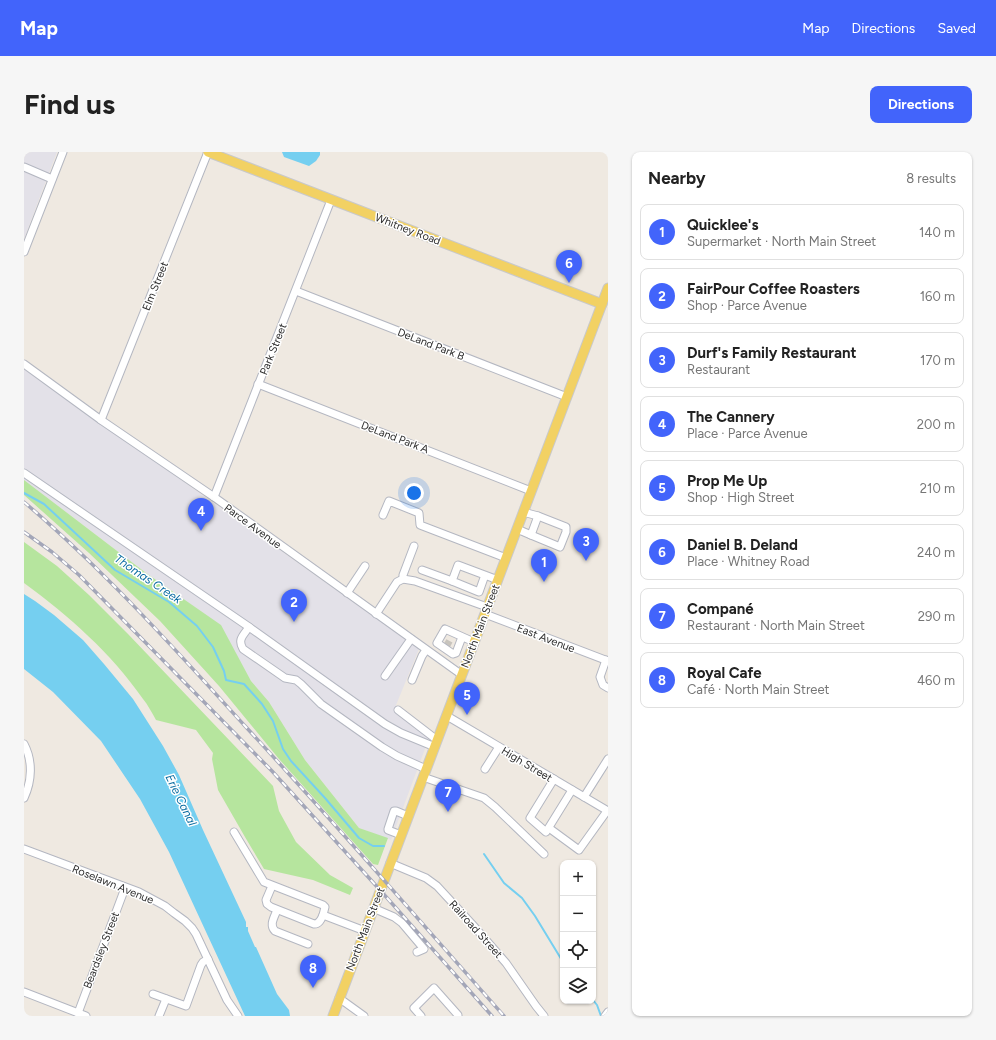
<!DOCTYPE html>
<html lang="en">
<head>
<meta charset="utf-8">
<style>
	body { margin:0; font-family:Figtree,sans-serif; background:#f6f6f6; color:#222 }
	.controls { position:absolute; right:12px; bottom:12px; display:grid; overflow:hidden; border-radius:8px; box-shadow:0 1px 3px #0004 }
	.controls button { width:36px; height:36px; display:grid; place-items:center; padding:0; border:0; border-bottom:1px solid #e0e0e0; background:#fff; color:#222; font:20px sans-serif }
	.you { position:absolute; left:390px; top:341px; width:14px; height:14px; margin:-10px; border:3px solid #fff; border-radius:50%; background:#1a73e8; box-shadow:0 0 0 6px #1a73e833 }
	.badge { display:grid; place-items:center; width:26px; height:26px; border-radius:50%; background:#4264fb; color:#fff; font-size:13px; font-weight:700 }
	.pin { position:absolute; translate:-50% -33px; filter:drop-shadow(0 1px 2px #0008) }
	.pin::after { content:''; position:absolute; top:21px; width:14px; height:12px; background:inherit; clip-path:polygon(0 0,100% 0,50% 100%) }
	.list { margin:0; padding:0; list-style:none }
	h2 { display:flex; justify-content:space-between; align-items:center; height:52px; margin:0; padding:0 16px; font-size:17px }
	h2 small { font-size:13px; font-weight:400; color:#767676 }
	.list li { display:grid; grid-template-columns:26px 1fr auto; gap:12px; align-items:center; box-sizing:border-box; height:56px; margin:0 8px 8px; padding:0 8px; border:1px solid #e0e0e0; border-radius:8px }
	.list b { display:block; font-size:15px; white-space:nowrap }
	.list p { margin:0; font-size:13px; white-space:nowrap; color:#767676 }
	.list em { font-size:13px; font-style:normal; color:#767676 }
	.icon { flex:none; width:22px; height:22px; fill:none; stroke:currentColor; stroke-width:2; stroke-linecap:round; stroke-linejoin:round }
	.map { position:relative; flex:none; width:584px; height:864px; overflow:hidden; border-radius:8px }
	header { display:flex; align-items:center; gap:24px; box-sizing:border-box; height:56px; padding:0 20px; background:#4264fb; color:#fff }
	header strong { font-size:19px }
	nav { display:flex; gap:22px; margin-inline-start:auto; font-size:14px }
	.intro { display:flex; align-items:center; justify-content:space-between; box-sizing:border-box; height:96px; padding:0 24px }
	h1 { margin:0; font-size:28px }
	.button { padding:10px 18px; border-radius:8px; background:#4264fb; color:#fff; font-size:14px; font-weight:700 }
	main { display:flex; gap:24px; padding:0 24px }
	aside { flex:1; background:#fff; border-radius:8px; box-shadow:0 1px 3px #0004 }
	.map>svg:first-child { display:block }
	.industrial { fill:#e3e1e8 }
	.green { fill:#b6e59e }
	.water { fill:#75cff0 }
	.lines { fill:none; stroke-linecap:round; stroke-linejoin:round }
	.stream { stroke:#75cff0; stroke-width:2 }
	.minor-tunnel { stroke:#c8c4bd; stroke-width:7; stroke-dasharray:7 3.5; stroke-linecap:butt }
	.minor-casing { stroke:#b4b7c1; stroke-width:9 }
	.major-casing { stroke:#c9c9c9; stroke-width:11 }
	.minor { stroke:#fff; stroke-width:7 }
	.major { stroke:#f2d163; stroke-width:9 }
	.rail-casing { stroke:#a3a6b8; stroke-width:3.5 }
	.rail { stroke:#fff; stroke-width:2; stroke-dasharray:6; stroke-linecap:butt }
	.labels { text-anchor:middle; stroke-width:3; stroke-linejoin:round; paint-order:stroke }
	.street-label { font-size:11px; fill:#2e2e2e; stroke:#fff }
	.water-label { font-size:12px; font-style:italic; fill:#0d6fa3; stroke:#fff }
</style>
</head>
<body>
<header>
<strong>Map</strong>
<nav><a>Map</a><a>Directions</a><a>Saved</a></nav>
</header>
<div class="intro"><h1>Find us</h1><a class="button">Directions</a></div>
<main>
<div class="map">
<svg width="584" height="864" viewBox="0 0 584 864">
	<rect width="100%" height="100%" fill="#efe9e1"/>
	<g class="industrial">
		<path d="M 0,0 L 33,0 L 0,87 Z"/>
		<path d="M 0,216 L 395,497 L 370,558 L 405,586 L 367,688 L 335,676 L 281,608 L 245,550 L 227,529 L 196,473 L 122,421 L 0,328 Z"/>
	</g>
	<g class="green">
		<path d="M 0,328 L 122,421 L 197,473 L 227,529 L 245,550 L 281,608 L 335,676 L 364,686 L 354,713 L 349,712 L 255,607 L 195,534 L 136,469 L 65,401 L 0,343 Z"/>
		<path d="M 0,390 L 33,414 L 65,443 L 104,482 L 249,634 L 255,659 L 272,690 L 306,723 L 329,736 L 326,743 L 289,728 L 240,717 L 221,685 L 194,638 L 188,607 L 189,601 L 172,578 L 132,568 C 128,561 124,553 119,547 C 87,501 45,464 0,431 Z"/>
	</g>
	<g class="water">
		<path d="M 258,0 L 296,0 L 296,3 L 292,9 L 285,14 L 260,5 Z"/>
		<path d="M 0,442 L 11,449 L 30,463 L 59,488 L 80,512 L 109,547 L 139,594 L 155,623 L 179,678 L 222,770 L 222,775 L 224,775 L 224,779 L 231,795 L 232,795 L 253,842 L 265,858 L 266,864 L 221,864 L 145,700 L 116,647 L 77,589 L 29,540 L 0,517 Z"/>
	</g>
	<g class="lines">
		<g class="stream">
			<path d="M 0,341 L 20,352 L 91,418 L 145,450 L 173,474 L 189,495 L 200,519 L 202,528 L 220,532 L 238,552 L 249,569 L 259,597 L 267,609 L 301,646 L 335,686 L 349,694 L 360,694"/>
			<path d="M 460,702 L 480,731 L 498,746 L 511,764 L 539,810"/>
			<path d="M 569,848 L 573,853 L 577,864"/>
		</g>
		<path class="minor-tunnel" d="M 422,495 L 427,486"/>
		<defs>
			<g id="minor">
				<path d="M 0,15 L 28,27"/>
				<path d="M 0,100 L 39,0"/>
				<path d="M 272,139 L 543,245"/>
				<path d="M 0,212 L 77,268 L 190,345 L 438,523"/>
				<path d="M 234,232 L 507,339"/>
				<path d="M 77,268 L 184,0"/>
				<path d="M 0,321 L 225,475 L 361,572 L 377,581 L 411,595"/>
				<path d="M 190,345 L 307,48"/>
				<path d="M 359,363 L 365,349 L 395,361 L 396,373 L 482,406"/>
				<path d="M 493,377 L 507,383 L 514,364 L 499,360"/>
				<path d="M 507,383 L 536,395 L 542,380 L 542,375 L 514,364"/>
				<path d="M 398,418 L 428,429"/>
				<path d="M 461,423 L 455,440 L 428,429 L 434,413 L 474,428"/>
				<path d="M 379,427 L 379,423 L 390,394"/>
				<path d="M 323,441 L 341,414"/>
				<path d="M 352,462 L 373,430 L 379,427 L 391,429 L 463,455"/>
				<path d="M 461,462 L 584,509"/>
				<path d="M 225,475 C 220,483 213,487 219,497 L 261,526 L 272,528 L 277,532 L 297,552 L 358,595 L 373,604 L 402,617"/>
				<path d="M 438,485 L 432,501 L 429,502 L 413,491 L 421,477 L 450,490"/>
				<path d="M 582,508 L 576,525 L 579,533 L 584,536"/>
				<path d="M 361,524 L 387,487"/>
				<path d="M 388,528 L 398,504 L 402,498"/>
				<path d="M 374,558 L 413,588"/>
				<path d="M 423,564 L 584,659"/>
				<path d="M 0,592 C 9,609 8,629 0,646"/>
				<path d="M 461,617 L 475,595"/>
				<path d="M 399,625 L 460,646 L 471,655 L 520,702"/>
				<path d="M 530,627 L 506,666 L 522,680 L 548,638"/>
				<path d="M 560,645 L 584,607"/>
				<path d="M 525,676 L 555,698 L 583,659"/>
				<path d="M 210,680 L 240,730 L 299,753 L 301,755 L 299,763 L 341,779"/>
				<path d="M 377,683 L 364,678 L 364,677 L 370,659 L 372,659 L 384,664"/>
				<path d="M 0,697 L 115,740 L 141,754 L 150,761 L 161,769 L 168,776 L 172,782 L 203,848 L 214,864"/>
				<path d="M 366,711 L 402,726 L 413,734 L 448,772 L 482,811 L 512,854 L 520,864"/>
				<path d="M 248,734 L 242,748 L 243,752 L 247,755 L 290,772 C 295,772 297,768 299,763"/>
				<path d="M 349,756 L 370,765 L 378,771 L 400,797 L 393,800"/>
				<path d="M 253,758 C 250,766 245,773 251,779 L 284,792"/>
				<path d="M 0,840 L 62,864"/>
				<path d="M 129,842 L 162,854 L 177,813 L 179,810 L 184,807"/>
				<path d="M 315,846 L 340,864"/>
				<path d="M 54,861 L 101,736"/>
				<path d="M 135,864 L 142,847"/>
				<path d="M 397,864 L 390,856 L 410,836 L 434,863 L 434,864"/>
				<path d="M 581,864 L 584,860"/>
			</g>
			<g id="major">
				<path d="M 184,0 L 578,152"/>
				<path d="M 309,864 L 584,136"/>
			</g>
		</defs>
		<use href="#minor" class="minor-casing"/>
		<use href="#major" class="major-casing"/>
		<use href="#minor" class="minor"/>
		<use href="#major" class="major"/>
		<defs>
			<g id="rail">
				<path d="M 0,350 C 80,418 150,496 221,574 C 309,669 394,767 480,864"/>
				<path d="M 0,380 L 28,400 L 55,423 L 248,619 L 356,738 L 468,864"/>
			</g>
		</defs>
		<use href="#rail" class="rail-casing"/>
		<use href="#rail" class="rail"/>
	</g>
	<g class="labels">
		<g class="street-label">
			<text transform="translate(384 77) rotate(21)" y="4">Whitney Road</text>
			<text transform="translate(131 134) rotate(-68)" y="4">Elm Street</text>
			<text transform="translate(407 192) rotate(21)" y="4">DeLand Park B</text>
			<text transform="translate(249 197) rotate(-68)" y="4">Park Street</text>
			<text transform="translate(371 285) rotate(21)" y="4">DeLand Park A</text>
			<text transform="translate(229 374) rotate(36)" y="4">Parce Avenue</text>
			<text transform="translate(456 474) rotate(-69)" y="4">North Main Street</text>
			<text transform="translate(522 486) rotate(21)" y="4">East Avenue</text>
			<text transform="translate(503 612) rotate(31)" y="4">High Street</text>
			<text transform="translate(89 732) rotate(22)" y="4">Roselawn Avenue</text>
			<text transform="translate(341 777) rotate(-69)" y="4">North Main Street</text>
			<text transform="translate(452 777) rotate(48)" y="4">Railroad Street</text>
			<text transform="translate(77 798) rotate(-69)" y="4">Beardsley Street</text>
		</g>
		<g class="water-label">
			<text transform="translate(124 427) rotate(34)" y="4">Thomas Creek</text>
			<text transform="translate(157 648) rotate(64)" y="4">Erie Canal</text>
		</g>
	</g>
</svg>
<div class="controls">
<button>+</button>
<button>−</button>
<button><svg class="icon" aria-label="locate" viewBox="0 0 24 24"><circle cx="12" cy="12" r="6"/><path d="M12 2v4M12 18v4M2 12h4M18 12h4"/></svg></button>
<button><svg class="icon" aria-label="layers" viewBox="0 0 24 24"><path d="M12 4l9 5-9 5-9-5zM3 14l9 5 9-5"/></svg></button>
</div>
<div class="you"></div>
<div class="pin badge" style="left:520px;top:430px">1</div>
<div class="pin badge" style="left:270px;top:470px">2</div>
<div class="pin badge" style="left:562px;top:409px">3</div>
<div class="pin badge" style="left:177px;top:379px">4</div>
<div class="pin badge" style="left:443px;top:563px">5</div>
<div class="pin badge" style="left:545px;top:131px">6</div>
<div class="pin badge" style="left:424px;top:660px">7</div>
<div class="pin badge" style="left:289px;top:836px">8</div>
</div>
<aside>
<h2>Nearby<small>8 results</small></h2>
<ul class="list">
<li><span class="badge">1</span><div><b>Quicklee's</b><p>Supermarket · North Main Street</p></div><em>140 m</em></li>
<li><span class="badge">2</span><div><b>FairPour Coffee Roasters</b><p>Shop · Parce Avenue</p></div><em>160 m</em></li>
<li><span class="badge">3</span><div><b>Durf's Family Restaurant</b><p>Restaurant</p></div><em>170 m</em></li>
<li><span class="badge">4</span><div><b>The Cannery</b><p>Place · Parce Avenue</p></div><em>200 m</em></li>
<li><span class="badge">5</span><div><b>Prop Me Up</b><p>Shop · High Street</p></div><em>210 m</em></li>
<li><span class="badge">6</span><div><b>Daniel B. Deland</b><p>Place · Whitney Road</p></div><em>240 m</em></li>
<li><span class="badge">7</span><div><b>Compané</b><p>Restaurant · North Main Street</p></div><em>290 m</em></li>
<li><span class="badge">8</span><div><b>Royal Cafe</b><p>Café · North Main Street</p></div><em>460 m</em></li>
</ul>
</aside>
</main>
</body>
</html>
